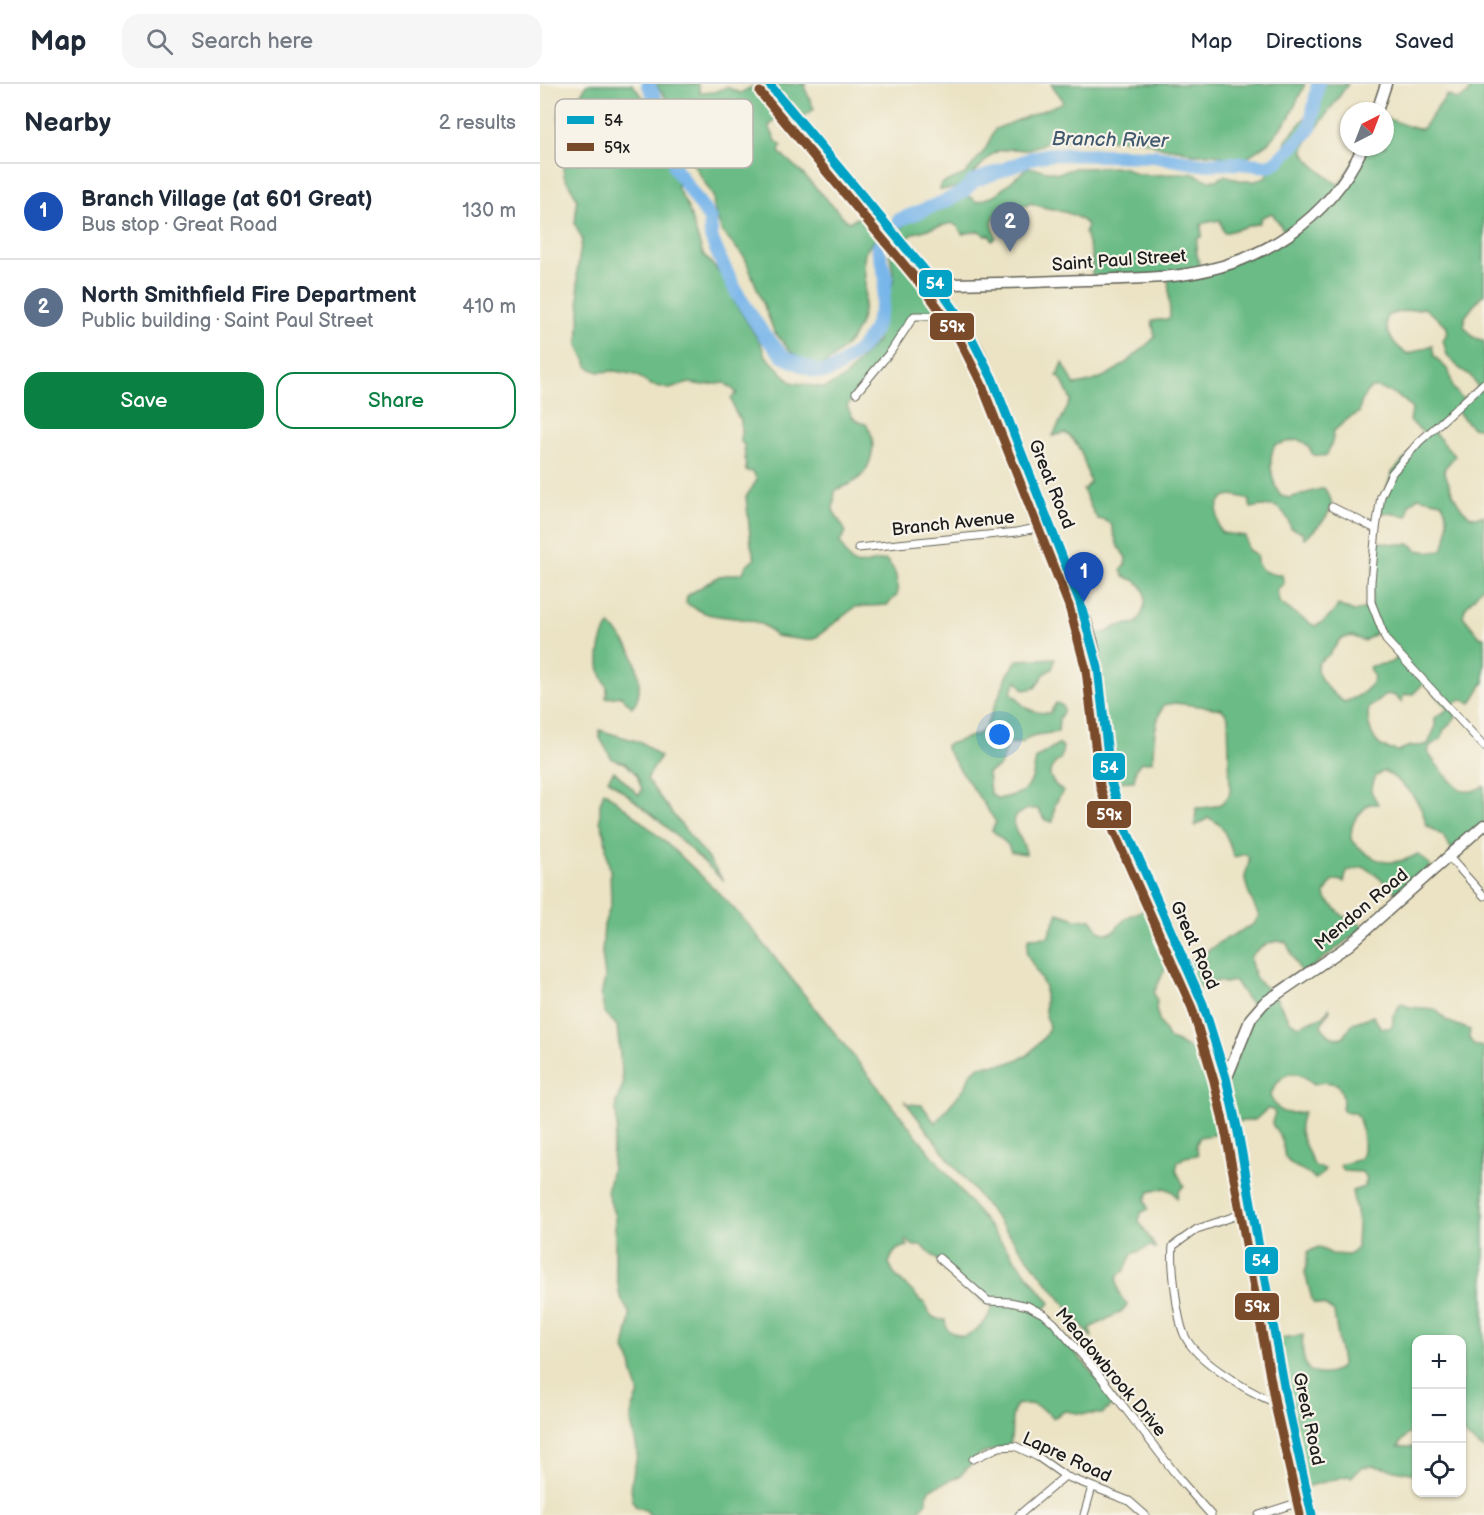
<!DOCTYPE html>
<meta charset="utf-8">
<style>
:root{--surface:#fff;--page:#f6f6f7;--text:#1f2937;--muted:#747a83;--line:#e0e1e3;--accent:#0b8043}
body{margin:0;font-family:"Balsamiq Sans",sans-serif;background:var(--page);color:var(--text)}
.controls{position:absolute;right:18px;bottom:18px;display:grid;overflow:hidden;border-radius:12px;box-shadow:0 2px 4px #0004}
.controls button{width:54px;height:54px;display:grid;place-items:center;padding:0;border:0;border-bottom:2px solid var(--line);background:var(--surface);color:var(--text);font:30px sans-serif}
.compass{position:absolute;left:800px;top:18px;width:54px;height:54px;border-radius:50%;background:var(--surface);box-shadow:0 2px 4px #0004;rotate:42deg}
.you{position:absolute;left:460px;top:651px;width:21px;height:21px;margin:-15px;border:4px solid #fff;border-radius:50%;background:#1a73e8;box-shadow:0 0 0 9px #1a73e833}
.badge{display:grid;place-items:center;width:39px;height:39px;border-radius:50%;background:var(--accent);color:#fff;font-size:20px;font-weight:700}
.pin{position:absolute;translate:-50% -50px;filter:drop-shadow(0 2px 3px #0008)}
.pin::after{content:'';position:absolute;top:32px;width:21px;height:18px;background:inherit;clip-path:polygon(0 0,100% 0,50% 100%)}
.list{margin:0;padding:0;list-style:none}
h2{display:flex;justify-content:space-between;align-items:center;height:78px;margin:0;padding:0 24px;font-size:26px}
h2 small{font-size:20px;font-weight:400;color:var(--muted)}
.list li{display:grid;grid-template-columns:39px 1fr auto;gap:18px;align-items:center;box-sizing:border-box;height:96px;padding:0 24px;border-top:2px solid var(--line)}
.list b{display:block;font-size:22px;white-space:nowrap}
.list p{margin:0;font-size:20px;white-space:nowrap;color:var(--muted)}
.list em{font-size:20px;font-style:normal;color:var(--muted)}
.actions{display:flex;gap:12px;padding:18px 24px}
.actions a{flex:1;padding:14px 0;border:2px solid var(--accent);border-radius:18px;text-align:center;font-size:21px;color:var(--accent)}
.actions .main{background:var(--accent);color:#fff}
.icon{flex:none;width:33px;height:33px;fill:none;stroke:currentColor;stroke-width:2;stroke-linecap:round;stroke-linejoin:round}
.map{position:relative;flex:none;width:944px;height:1431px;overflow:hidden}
header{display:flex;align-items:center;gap:36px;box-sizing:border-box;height:84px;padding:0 30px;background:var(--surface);border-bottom:2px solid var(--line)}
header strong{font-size:28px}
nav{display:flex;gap:33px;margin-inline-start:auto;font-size:21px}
.search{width:420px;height:54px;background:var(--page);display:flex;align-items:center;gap:15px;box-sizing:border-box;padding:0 21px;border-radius:18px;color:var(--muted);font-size:22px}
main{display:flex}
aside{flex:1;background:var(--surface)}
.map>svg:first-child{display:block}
</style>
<header>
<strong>Map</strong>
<div class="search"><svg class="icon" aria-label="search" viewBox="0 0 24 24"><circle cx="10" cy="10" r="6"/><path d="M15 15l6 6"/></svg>Search here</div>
<nav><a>Map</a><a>Directions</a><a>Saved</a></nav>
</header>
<main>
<aside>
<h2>Nearby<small>2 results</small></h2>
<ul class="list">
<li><span class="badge" style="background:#1a4fb4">1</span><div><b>Branch Village (at 601 Great)</b><p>Bus stop · Great Road</p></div><em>130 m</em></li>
<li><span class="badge" style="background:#5c6f8a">2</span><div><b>North Smithfield Fire Department</b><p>Public building · Saint Paul Street</p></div><em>410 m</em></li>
</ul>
<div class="actions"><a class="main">Save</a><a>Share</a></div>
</aside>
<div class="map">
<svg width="944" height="1431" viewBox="0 0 944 1431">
<rect width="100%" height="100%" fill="#f7f3e8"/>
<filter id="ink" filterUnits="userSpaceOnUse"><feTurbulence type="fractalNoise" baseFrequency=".0167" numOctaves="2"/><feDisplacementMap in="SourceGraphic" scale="12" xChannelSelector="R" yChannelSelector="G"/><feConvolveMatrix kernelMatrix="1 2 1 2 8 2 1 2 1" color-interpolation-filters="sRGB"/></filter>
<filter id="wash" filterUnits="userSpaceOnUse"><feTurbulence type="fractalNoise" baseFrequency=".008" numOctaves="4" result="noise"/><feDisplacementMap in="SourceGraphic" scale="24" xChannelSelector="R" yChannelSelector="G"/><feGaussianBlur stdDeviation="1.35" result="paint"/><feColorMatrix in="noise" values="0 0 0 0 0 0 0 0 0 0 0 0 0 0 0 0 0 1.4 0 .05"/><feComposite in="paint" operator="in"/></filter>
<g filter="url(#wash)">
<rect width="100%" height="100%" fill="#ebe3c4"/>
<!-- forest -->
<path fill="#6bbb85" stroke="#446c50" stroke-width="1.5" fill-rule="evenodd" d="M46 0H92L112 24 121 47V63L135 86 138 105 148 124 163 170 185 195 195 219 221 260 225 271 251 298 285 304 304 294 337 257 339 238 354 195 349 165 355 152 370 134 377 129 400 121 411 114 431 113 436 118 454 112 488 83 518 89 535 84 583 83 597 90 613 91 651 89 668 96H677L685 91 702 97H716L725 93 741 73 746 57 752 49 779 17 785 0H808L767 58C766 59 764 65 764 67 764 76 791 96 799 101L823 63H845V34C858 37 869 45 882 45L907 11 917 16 927 11 932 0H944V211L941 212 925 233 924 242 933 253 944 257V345L931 343 916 326 892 346 915 372 904 385C908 399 923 444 944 431V501L925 524 923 532 939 552 944 553V598L931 619 921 615 910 623 917 632 903 647 902 654 890 662 888 668C893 677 915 705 925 707 933 708 938 705 944 702V741L912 766 903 752 886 741C883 718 863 698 844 687L835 693 831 707 838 720H829C816 733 811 736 811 755 832 779 850 785 878 770L891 782 859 812C849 802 836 789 823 783L807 787 804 798 799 796 792 798 785 809 786 815 804 833H812L824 843 762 891 746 858C733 855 717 863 710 874L714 891 719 898 733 909 750 937 759 942 784 932 789 924 790 926 783 936 781 942C788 951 792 956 803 953L813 939 833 932 841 944H849L853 941V932L861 919 869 923 895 925 907 937 930 946 929 954 934 961 944 963V1366L922 1349V1256H876V1345L865 1353 858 1363H876V1390L834 1382 823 1383 811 1393 807 1392 765 1403 734 1255 763 1251C762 1260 762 1272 766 1281 771 1295 797 1292 802 1280L794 1228 784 1221 773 1219 765 1189 768 1168 778 1163 792 1170 809 1171 817 1164 818 1138 812 1107 824 1103 827 1095 822 1088 803 1087 800 1081C806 1079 814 1078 819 1075 827 1069 822 1034 815 1029 811 1027 808 1028 805 1028L802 1025C804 1015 803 1009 797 1000L784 998 774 1000C753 981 740 989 730 1012 740 1031 743 1030 764 1028 755 1047 762 1053 769 1070 773 1079 773 1084 785 1085L782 1090 775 1095C767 1085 752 1085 745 1073 743 1067 744 1060 741 1054 736 1043 728 1043 735 1030L733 1026 727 1025 715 1036 696 1038 695 1044 678 1050 660 1053 656 1061 658 1071 645 1073 638 1078 636 1086 644 1102 639 1107 637 1114 633 1108 625 1104 609 1108 605 1116 608 1125 601 1129 599 1137 617 1166 611 1162 592 1170 584 1187 578 1191C576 1201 578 1214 588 1220L581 1228 550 1244 552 1254 411 1078 364 1016 368 1020 382 1021 395 1039 426 1002 430 990 439 982 469 979 488 971 505 952 509 943 505 928V903L487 870 488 854 508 853 518 829 536 835 552 836 560 848C576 852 575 844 584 836 591 829 606 826 615 821L642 879 661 872 680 858 714 840 719 832C715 823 704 802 705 793 706 785 709 784 709 774L705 770 694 773C688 759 685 738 668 734L655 742 656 724C670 723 683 724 690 709L688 633 682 625 635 619 624 621C614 637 613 659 613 677L600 679 596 685 594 697 572 698 549 552 567 548 578 542 597 539C609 519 611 499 584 493L581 486 585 481 586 474 577 460 571 440 564 436 558 435C551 427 548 415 543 406L550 399C545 381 542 359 525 349L513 352 531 316 521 295 517 292 523 279 535 301C567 298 592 275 615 253L612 237 627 235 630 233 628 191 552 194V172L545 149 547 141C533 125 509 127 491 119 479 126 468 126 455 131L452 139 456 154 452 156 450 151H444L439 147 422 150 418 143 412 139 374 149 361 160 411 223 403 230 375 232 307 322C312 333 314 338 326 340 339 358 332 388 312 399 306 402 301 403 295 407L293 426 306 448 300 458C315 492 318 478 346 476 357 486 358 497 357 511L347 521 315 523 274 555 265 556 235 552C222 531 190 536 168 530 161 528 153 523 146 519L147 512 179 492 203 489 206 481 215 475 211 461 206 413 217 396 213 388 206 387 204 361 201 358V336L195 328 191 314 197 309 185 299 163 301 149 299 130 305 111 301 96 291 75 287 59 288 49 284 38 261 40 228 37 188 42 155 35 140 37 114 24 92 23 84 31 67V54C16 38 15 32 27 14 38 12 43 11 46 0ZM732 129 747 151 684 180 660 183 656 166 657 155 662 152 661 141 664 139 680 136 684 149 719 139 722 133ZM884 224 906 241 908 248 903 256 907 271 920 285 930 291 938 303 923 316 913 304 909 287 894 272 892 261 869 270C856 265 841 244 848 231L864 227ZM831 304C845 303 865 314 872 325L870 337 886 351 852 389 839 426 840 428 868 432 869 421 878 413 901 418C910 430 909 453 902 466L892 468 876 466 871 460H853L836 457 831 522 814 528 798 521C794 530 785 537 776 542 771 541 744 522 739 518L737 505 744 500 742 491C729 491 714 486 717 471L708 466 705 452 682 449C677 443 678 438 677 430 677 409 692 408 709 416L711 424C733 419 744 420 751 444L763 449 764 455C773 448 788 434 791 423 793 416 788 410 784 404L749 414 741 412C732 400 727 375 735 361 754 357 763 349 773 371L786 372 792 359 794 347 809 334 819 329C820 320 824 309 831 304ZM841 546 861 571 850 579 831 582 829 584 834 593C831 606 816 614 804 618 796 613 772 591 778 580 780 576 785 574 789 571 793 566 797 560 800 555L812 552 824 557ZM885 598 908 625 895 634V644L888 660C875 665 873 658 859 667 855 666 849 666 845 664 831 658 826 636 829 624L847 610 855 612 862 619 863 611 873 610ZM642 879 655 906 678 897 685 899 695 897 706 914 717 925 685 987 673 958C666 961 656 967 648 964 641 962 638 956 629 955L620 939 616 925 617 917 614 909 625 885Z
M115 0H158L160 9 174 8 187 3 200 9 218 0H266L264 2 274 25 257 37 245 27 229 42 236 57 242 62 239 66 240 69 261 88 308 138 320 133 330 125 344 145C339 152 331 159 326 167 322 174 325 187 325 195 327 242 315 258 278 286L250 267 234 247 205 174 182 148 174 125 173 112 154 81 144 69 135 50 126 14Z
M511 0H765L749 34 729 58 706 74 692 75 674 70H653L639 65 624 64 599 55 515 56 485 66 472 65 458 67 451 71 421 103 400 106 401 100 425 90 445 66 455 45 522 19 523 16Z
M70 541C77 548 84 556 89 564 98 579 105 610 92 623L81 612 66 614C69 597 63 600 60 587 57 574 61 550 70 541Z
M515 574 512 585 505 589 495 604 484 606 477 596 471 607 473 611C480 614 478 618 484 622 491 628 501 629 510 629L516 619 522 621 524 626 519 635 518 648 496 651 489 653 482 659 468 660 460 682 448 689 450 709 458 715C490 708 491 705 496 674L518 660 523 663 521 674C505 686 507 696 523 707L515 720 513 738 505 736 498 725C490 724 487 725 480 729 462 738 486 755 486 770L471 768 468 761 452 746 456 738 406 665V661L438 650 445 645 467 592 477 576Z
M59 646 103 659 120 673 107 695C130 730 160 761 184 797L121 738 68 695 74 687 99 711 102 706 97 691 85 679 72 675 60 654Z
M64 707C116 748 164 791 208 840L506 1214 510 1219 500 1231 520 1250 576 1318 562 1330H543L525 1327 513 1334C508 1328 497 1321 488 1320 484 1320 481 1321 477 1320 468 1334 474 1345 470 1361L439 1371 420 1392 391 1405 387 1411V1418L375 1431H109L107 1427 95 1422C87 1404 94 1390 97 1371 98 1360 91 1347 91 1334 91 1325 95 1320 98 1312 100 1305 95 1301 94 1294 90 1279 93 1279 84 1264L89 1241 90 1230 80 1213 75 1182V1133L67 1108 72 1083 73 1061 77 1046 76 1019 83 1001 77 942 65 929 61 913 65 893 62 869 64 841 71 820 70 785 67 773 65 752 60 737V720ZM366 1156 374 1162H382L445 1219 453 1220C447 1240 442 1243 424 1253 413 1250 406 1248 405 1236 392 1236 389 1230 384 1218L380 1217C374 1207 364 1201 356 1192 353 1189 351 1183 349 1179 353 1168 356 1164 368 1162L365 1158Z"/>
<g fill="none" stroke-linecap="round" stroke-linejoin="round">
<!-- river -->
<path stroke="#77b5ea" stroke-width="14" d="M108 0 128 41 135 84 170 135 171 153 181 177 198 211 224 251 244 273 275 287 286 288 296 284 320 266 334 246 342 222 346 195 338 164 359 136 406 117 421 109 434 97 495 73 512 70 614 72 661 80 698 79 729 82 739 76 765 50 771 41 778 0"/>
</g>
</g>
<g filter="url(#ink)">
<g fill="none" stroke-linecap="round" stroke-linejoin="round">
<!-- street casing -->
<g stroke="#646257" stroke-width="9">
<path id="street" d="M944 299 879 358 852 389 841 412 836 445 831 498V518L846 556 944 662
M316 309 351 267 374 232H400L415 225
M792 423 836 445
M318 464 477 448 511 441
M908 772 944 812
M713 1126 657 1145 633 1162C631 1179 637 1234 644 1250 654 1277 720 1316 748 1323
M399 1174 448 1217 470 1218 488 1222 505 1231 514 1239 560 1292 641 1397 671 1431
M433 1375 459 1363 475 1362 498 1373 525 1392 589 1417 605 1431
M479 1431 525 1392
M544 1431 552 1403
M719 1431 769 1415"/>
</g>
<!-- secondary casing -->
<g stroke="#646257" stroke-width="13">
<path id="secondary" d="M229 0 396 200 425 241 439 267 452 294 540 518 552 557 558 584 571 698 585 743 663 920 686 994 698 1048 748 1323 772 1431
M837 27 846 0
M396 200C446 200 496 198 546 196 577 195 610 195 641 191 721 180 788 137 823 63
M687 993 711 934 724 919 809 861 944 741"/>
</g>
<!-- street -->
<use href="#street" stroke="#fff" stroke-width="7"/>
<!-- secondary -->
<use href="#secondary" stroke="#fff" stroke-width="10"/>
<!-- bus-1 casing -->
<g stroke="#f7f3e8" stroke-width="14">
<path id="bus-1" d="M229 0 396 200 425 241 452 294 540 518 558 584 571 698 585 743 663 920 686 994 698 1048 748 1323 772 1431"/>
</g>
<!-- bus-2 casing -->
<g stroke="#f7f3e8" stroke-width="14">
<path id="bus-2" d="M220 8 386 207 415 247 441 299 529 522 546 586 560 702 574 748 652 924 674 997 686 1050 736 1325 760 1431"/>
</g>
<!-- bus-1 -->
<use href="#bus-1" stroke="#01a2c5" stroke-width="9"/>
<!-- bus-2 -->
<use href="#bus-2" stroke="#7a4b2a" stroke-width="9"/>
</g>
</g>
<g text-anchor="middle" stroke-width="4.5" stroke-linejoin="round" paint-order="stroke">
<!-- street labels -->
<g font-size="18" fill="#1c1c1c" stroke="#f7f3e8">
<text transform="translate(579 176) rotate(-4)" y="6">Saint Paul Street</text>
<text transform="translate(512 400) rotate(68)" y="6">Great Road</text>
<text transform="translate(413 439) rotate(-6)" y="6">Branch Avenue</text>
<text transform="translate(821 825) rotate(-40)" y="6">Mendon Road</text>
<text transform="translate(655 861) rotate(66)" y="6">Great Road</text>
<text transform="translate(571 1288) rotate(50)" y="6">Meadowbrook Drive</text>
<text transform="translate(769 1335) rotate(78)" y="6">Great Road</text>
<text transform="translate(527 1373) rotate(25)" y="6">Lapre Road</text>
</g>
<!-- water labels -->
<g font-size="20" font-style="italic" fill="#40596e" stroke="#f7f3e8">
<text transform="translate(570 55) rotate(1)" y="7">Branch River</text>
</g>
</g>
<!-- legend -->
<rect x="15" y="15" width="198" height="69" rx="9" fill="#f7f3e8" stroke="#b5b2ab" stroke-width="1.5"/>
<rect x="27" y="32" width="27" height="8" fill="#01a2c5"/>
<rect x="27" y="59" width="27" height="8" fill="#7a4b2a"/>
<g font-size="16" fill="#1c1c1c">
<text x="64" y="42">54</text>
<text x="64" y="69">59x</text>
</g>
<g stroke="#f7f3e8" stroke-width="2">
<rect x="378" y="185" width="35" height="29" rx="6" fill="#01a2c5"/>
<rect x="389" y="228" width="46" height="29" rx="6" fill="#7a4b2a"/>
<rect x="552" y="668" width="34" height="29" rx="6" fill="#01a2c5"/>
<rect x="546" y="716" width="46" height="29" rx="6" fill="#7a4b2a"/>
<rect x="704" y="1162" width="35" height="29" rx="6" fill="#01a2c5"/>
<rect x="694" y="1208" width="46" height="29" rx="6" fill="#7a4b2a"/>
</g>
<g font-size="16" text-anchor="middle" font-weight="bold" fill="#fff">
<text x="395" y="205">54</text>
<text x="412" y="248">59x</text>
<text x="569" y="689">54</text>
<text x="569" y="736">59x</text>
<text x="721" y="1182">54</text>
<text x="717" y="1228">59x</text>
</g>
</svg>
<div class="controls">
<button>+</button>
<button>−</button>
<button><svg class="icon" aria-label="locate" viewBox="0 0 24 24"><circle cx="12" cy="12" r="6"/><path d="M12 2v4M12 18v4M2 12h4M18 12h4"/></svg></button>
</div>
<svg class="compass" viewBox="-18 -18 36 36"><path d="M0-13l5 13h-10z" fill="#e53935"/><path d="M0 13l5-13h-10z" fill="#747a83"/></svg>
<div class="you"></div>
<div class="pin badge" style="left:544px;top:518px;background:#1a4fb4">1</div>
<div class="pin badge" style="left:470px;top:168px;background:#5c6f8a">2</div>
</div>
</main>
